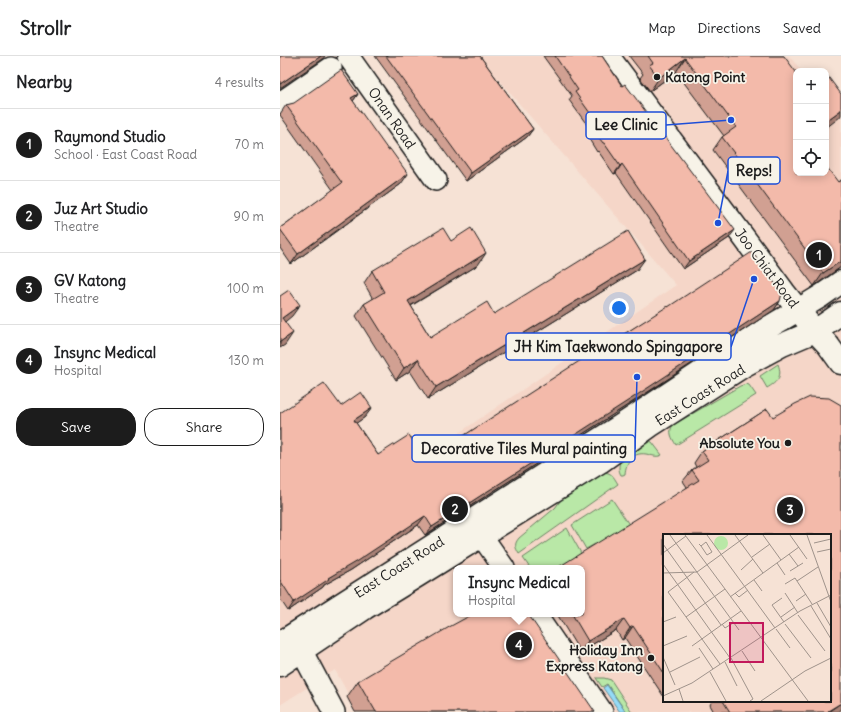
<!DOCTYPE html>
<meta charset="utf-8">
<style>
:root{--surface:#fff;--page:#f2f2f2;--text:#202124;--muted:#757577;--line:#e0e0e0;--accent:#1c1c1c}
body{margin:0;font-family:Delius,sans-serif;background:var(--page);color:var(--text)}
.controls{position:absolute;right:12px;top:12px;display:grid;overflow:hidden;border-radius:8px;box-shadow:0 2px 10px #0003}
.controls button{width:36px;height:36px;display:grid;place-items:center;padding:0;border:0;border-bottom:1px solid var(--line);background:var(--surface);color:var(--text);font:20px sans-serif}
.you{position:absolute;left:339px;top:252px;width:14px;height:14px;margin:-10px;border:3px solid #fff;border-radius:50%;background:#1a73e8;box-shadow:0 0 0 6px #1a73e833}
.badge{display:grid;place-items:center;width:26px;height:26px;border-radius:50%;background:var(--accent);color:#fff;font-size:13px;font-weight:700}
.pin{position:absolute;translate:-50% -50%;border:2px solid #fff;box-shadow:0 1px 4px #0006}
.popup{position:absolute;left:173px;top:509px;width:132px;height:52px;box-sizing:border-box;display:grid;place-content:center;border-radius:8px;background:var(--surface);filter:drop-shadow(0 1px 3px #0005);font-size:13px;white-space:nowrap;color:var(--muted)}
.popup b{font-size:15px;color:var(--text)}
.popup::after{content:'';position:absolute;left:50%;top:100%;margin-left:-8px;border:8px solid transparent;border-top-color:var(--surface)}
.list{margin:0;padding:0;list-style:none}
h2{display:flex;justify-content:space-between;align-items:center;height:52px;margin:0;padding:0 16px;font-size:17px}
h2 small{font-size:13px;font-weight:400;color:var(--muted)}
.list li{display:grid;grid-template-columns:26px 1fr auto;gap:12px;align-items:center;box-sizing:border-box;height:72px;padding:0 16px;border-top:1px solid var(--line)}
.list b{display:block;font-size:15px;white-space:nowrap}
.list p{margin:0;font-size:13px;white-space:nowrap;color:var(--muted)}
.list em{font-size:13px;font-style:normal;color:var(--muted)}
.actions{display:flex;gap:8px;padding:12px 16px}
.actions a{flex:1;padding:9px 0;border:1px solid var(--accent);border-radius:16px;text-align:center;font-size:14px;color:var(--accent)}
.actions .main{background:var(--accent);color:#fff}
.icon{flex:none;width:22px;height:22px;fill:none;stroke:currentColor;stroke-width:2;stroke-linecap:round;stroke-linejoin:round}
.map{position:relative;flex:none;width:561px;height:656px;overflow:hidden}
header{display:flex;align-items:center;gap:24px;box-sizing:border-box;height:56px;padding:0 20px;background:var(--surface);border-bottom:1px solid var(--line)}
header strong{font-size:19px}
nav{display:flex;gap:22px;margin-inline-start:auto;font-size:14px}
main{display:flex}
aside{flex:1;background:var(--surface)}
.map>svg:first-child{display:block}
</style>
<header>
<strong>Strollr</strong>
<nav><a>Map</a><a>Directions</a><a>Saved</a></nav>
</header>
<main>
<aside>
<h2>Nearby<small>4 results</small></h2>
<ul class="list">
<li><span class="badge">1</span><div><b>Raymond Studio</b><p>School · East Coast Road</p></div><em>70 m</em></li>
<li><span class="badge">2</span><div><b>Juz Art Studio</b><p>Theatre</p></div><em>90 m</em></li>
<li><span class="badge">3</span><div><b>GV Katong</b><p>Theatre</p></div><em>100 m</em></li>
<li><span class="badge">4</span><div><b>Insync Medical</b><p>Hospital</p></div><em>130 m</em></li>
</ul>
<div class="actions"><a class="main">Save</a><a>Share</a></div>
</aside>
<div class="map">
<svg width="561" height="656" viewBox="0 0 561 656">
<rect width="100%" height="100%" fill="#f6e2d5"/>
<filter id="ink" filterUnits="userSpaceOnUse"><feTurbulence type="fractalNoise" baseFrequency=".025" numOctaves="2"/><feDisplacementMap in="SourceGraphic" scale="8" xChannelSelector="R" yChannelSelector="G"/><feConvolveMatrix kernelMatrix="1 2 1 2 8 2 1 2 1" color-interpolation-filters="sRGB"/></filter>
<g filter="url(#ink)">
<!-- built -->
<path fill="#f5d6c8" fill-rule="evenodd" d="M198 0H509L522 15H516V117H546V44L561 63V656H78L55 614 0 649V499L396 229ZM384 479H550V645H384ZM176 512H302V558H176Z"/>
<!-- green -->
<path fill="#b9e8a7" stroke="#6a8262" d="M498 308C503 321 497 326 487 332L480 320Z
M466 328 469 329 476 339 396 389C392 382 388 376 393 369L460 330Z
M370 385 372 386 382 399C376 402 372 399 366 398 352 396 346 406 345 418L343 419H341C338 414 339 410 340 405L365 386Z
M321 416C332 416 333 420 338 428L239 498C235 491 234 488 239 482L275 452 286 437Z
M332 443 350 470 317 491 315 488 306 493 292 469Z
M287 472 301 497 283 512H250L243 502Z
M316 622H324L331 624 352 656H346L327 628 322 631Z"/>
<!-- water -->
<path fill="#94dbf6" stroke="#648f9f" d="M327 629 345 655 340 656 323 632Z"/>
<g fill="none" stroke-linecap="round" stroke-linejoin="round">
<!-- street casing -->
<g stroke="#1c1c1c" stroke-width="24">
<path id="street" d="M68 0 156 124
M0 47 51 12
M201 479 224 512
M255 558 322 656
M21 594 54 656"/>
</g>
<!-- secondary casing -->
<g stroke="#1c1c1c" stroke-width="25">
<path id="secondary" d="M328 0 465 183 504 236 535 275 548 289 561 307
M0 587 340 370 489 271 518 254 541 240 561 226
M0 609 85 552 137 520 320 406 370 370 465 309 502 289 535 275 561 257"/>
</g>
<!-- street -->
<use href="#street" stroke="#f7f3e8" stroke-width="21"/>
<!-- secondary -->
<use href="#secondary" stroke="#f7f3e8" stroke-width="22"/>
</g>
<!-- wall -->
<path fill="#d1a092" stroke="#1c1c1c" d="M95 0H200L253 73 247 81 186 125Z
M263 0H322L449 182 403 213 336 117 334 118 318 95 317 96 309 83 313 77 289 44 292 40Z
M349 0H504L516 117 558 126 561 124V211L534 230 433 94 442 81 444 80 396 16 370 35 360 22 363 18Z
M78 38 73 45 121 128 11 208 0 192V172L53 134 0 59V58L6 49Z
M171 185 198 209 131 250 150 281 214 258 357 214 148 343 130 315 116 324 76 260 84 248 93 243 84 227 92 215Z
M500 245 494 254 351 347 145 479 138 469 71 514 44 529 43 531 8 555 0 543V357L61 350 85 361 76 367 98 399 146 404 333 285 388 251Z
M487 353 557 656H434L430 649 432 645H550L384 479V641L345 582 342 584 336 574 300 596 277 558H302L407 431 403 425 412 414 416 411 414 407 422 395Z
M78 625 315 656H75L67 641Z"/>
<!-- shaded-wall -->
<path fill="#aa8277" stroke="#1c1c1c" d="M41 0H45L43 3 0 32V28Z
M405 2 396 16 370 35 379 22Z
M78 38 71 48V42Z
M561 54V59L560 61 546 72V65Z
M253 73 247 81 186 125 191 117Z
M342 108 336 117 334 118 340 110Z
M128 118 121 128 11 208 18 198Z
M455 174 449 182 403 213 409 205Z
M206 197 198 209 120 256 128 245Z
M365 203 357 214 148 343 156 331Z
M561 205V211L534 230 543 217Z
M500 245 494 254 351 347 145 479 152 471Z
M20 249 12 260 0 270 2 262Z
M13 277 5 289 0 292V286Z
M138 303 130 315 116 324 124 312Z
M92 352 85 361 68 373 74 364Z
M145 460 138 469 71 514 44 529 43 531 8 555 14 546 48 522Z
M344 563 336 574 300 596 308 585Z
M353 570 345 582 342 584 350 572Z
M561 647V653L557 656H548Z"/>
<!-- building -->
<path fill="#f3baaa" stroke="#1c1c1c" d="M0 0H41L0 28Z
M106 0H200L253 73 191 117Z
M275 0H322L342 30 345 28 455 174 409 205 342 108 340 110 324 87H323L314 75 320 71 295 36 298 34Z
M368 0H504L516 16V117H546V110L558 126 561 124V205L543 217 442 81 456 71 405 2 379 22 369 9 373 7Z
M61 14 78 38 71 42 108 94 110 93 128 118 18 198 0 173V172L62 127 6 49 14 47Z
M546 18 561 38V54L546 65Z
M163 172 171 185 191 172 206 197 128 245 150 281 207 246 214 258 348 175 365 203 156 331 138 303 124 312 84 248 104 236 92 215Z
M472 196 502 237 500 245 357 339 152 471 145 460 77 505 48 522 49 523 14 546 0 524V357L44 327 61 350 81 336 92 352 74 364 98 399 129 379 146 404 332 284 333 285 388 250V251Z
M9 234 20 249 2 262 13 277 0 286V240Z
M530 341 549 342 561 349V647L548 655 549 656H450L443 645H550V479H384V617L353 570 350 572 344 563 308 585 292 558H302V512H277L419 424 412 414 428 404 422 395 487 353 493 361 515 348Z
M193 558H248L315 656H96L78 625 171 570Z"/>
</g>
<!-- markers -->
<g fill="#1c1c1c" stroke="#f7f3e8" stroke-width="1.5">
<circle cx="377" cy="21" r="4"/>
<circle cx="508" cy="387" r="4"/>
<circle cx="371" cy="602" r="4"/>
</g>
<g text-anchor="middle" stroke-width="3.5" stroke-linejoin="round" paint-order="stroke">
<!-- poi labels -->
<g font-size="14" font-weight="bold" fill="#1c1c1c" stroke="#f7f3e8" text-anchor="end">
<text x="385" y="26" text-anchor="start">Katong Point</text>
<text x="500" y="392">Absolute You</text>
<text x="363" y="599">Holiday Inn<tspan x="363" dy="16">Express Katong</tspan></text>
</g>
<!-- street labels -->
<g font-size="14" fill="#1c1c1c" stroke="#f7f3e8">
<text transform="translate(112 62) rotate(55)" y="5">Onan Road</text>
<text transform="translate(487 212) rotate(53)" y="5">Joo Chiat Road</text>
<text transform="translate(420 339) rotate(-32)" y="5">East Coast Road</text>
<text transform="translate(119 511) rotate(-32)" y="5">East Coast Road</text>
</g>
</g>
<!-- overview -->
<g transform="translate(383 478)">
<rect width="168" height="168" fill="#f6e2d5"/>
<path d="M51 9a7 7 0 1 1 14 0a7 7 0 1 1-14 0Z" fill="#b9e8a7"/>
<path fill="none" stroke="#9f938b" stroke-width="1" d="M7 1 76 96M22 1 145 167M44 1 112 94M72 1 100 39M100 1 118 26M127 1 144 25M144 1 168 68M151 9 168 5M0 10 58 91M36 10 38 12 44 21 49 18 43 8 38 12M154 18 168 15M0 19 23 2M126 20 135 32M89 23 107 10M114 29 122 41M0 30 67 124M78 36 90 25M127 37 140 29M31 38 5 58 57 130M0 39 34 38 85 1M91 46 99 57M134 47 155 33M122 50 132 44 149 70M72 59 76 63 85 56M122 59 135 79M67 63 136 13M119 64 109 71 121 88M133 67 143 60M154 69 168 93M148 72 168 105M135 81 162 117M23 83 62 55M118 83 132 73M0 88 13 83M59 90 62 94 70 89M122 90 148 124M113 95 127 114M0 112 24 102M29 112 78 77M36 114 50 135M79 117 92 137M0 123 12 151M68 124 90 165 87 167M62 128 74 152M7 138 37 123M47 138 63 167M16 155 20 167M0 162 29 149 137 77 168 61M98 167 142 137 168 124"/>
<path fill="#c2185b" fill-opacity="0.15" stroke="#c2185b" stroke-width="2" d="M67 89H100V128H67Z"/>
<rect width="168" height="168" fill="none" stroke="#1c1c1c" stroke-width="2"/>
</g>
<!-- callouts -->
<path fill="none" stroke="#1d4ed8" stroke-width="1.5" d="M451 64L386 69M438 167L448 115M474 223L451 291M357 321L355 393"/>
<g fill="#1d4ed8" stroke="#f7f3e8" stroke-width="1.5">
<circle cx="451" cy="64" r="4"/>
<circle cx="438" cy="167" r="4"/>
<circle cx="474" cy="223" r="4"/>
<circle cx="357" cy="321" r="4"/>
</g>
<g fill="#f7f3e8" stroke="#1d4ed8" stroke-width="1.5">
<rect x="306" y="56" width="80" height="27" rx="4"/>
<rect x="448" y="101" width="52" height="27" rx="4"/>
<rect x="226" y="277" width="225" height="27" rx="4"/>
<rect x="132" y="379" width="223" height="27" rx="4"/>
</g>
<g font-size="15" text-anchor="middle" font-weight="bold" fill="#1c1c1c">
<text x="346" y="74">Lee Clinic</text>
<text x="474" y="120">Reps!</text>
<text x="338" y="296">JH Kim Taekwondo Spingapore</text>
<text x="244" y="398">Decorative Tiles Mural painting</text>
</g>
</svg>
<div class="controls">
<button>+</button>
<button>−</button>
<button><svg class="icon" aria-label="locate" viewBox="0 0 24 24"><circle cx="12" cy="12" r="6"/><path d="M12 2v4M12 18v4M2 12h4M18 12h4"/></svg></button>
</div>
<div class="you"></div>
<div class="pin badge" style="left:539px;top:199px">1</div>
<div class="pin badge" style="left:175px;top:453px">2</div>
<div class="pin badge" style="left:510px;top:454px">3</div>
<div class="pin badge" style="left:239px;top:589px">4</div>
<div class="popup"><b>Insync Medical</b>Hospital</div>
</div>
</main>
